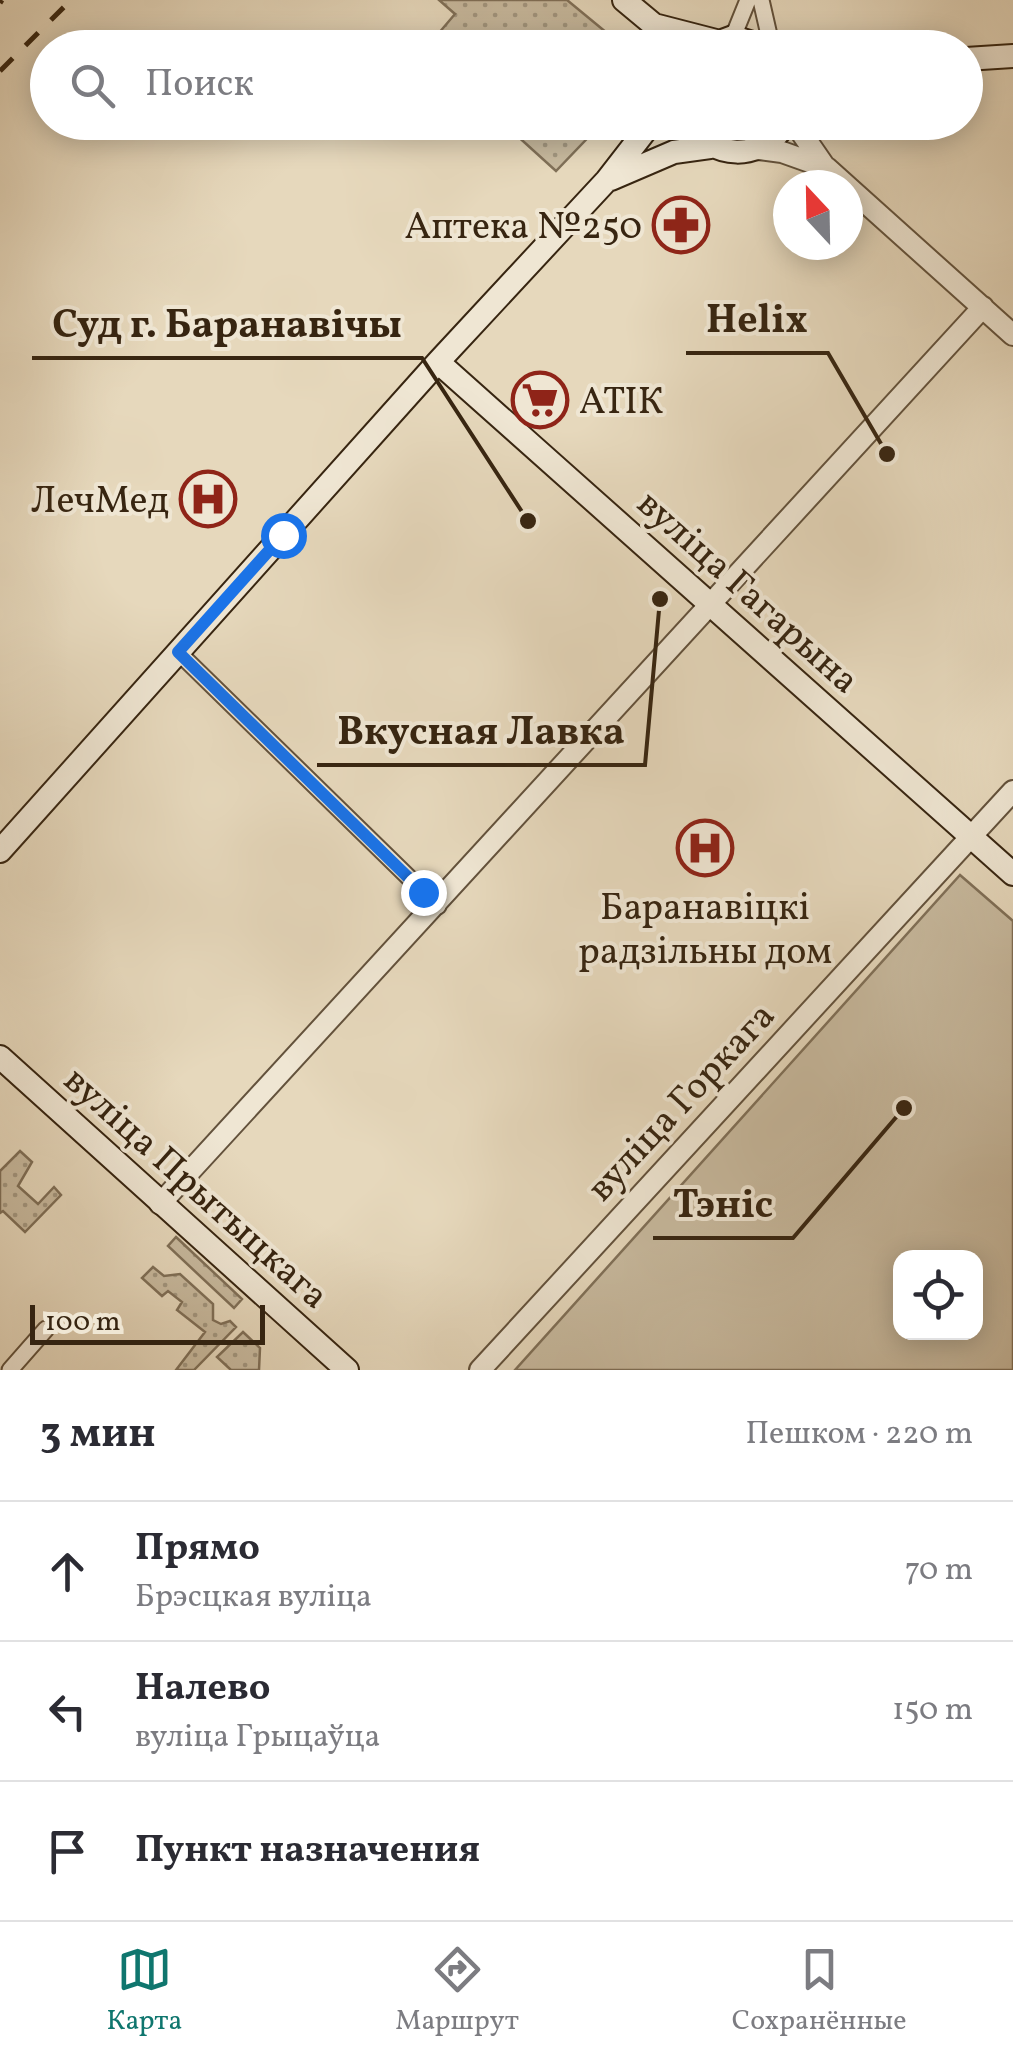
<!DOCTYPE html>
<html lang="ru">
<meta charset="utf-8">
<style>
:root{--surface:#fff;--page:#f2f2f3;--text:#2b2b33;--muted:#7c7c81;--line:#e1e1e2;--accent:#0f766e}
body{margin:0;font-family:Vollkorn,serif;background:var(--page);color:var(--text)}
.controls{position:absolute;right:30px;bottom:30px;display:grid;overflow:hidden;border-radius:20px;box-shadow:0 5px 25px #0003}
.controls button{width:90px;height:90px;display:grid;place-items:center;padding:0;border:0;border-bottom:2px solid var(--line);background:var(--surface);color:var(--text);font:50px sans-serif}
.compass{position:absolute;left:773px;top:170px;width:90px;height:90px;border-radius:50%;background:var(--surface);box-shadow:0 5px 25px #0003;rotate:338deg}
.scale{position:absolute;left:30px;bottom:25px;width:235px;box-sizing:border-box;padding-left:10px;border:5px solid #372511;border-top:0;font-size:28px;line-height:35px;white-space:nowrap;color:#372511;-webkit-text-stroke:8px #efe6d3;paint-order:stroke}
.stop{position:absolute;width:30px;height:30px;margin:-22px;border:8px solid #1a73e8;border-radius:50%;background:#fff}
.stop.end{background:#1a73e8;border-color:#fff;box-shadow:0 2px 10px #0008}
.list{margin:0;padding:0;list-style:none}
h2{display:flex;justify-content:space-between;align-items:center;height:130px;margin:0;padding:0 40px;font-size:42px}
h2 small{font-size:32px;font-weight:400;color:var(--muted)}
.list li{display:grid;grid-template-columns:65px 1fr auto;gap:30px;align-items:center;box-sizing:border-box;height:140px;padding:0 40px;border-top:2px solid var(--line)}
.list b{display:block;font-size:38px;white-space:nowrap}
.list p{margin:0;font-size:32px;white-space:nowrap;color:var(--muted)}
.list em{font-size:32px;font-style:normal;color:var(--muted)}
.icon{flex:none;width:55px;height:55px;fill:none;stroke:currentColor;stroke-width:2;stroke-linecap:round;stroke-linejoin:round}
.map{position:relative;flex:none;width:1013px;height:1370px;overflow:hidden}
.search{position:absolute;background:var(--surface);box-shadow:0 5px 25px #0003;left:30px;right:30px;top:30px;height:110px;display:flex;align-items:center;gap:25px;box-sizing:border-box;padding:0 35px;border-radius:55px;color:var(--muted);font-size:38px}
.sheet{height:550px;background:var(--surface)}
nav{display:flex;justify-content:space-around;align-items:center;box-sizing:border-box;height:140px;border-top:2px solid var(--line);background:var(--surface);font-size:28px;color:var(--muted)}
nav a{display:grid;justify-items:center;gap:5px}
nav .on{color:var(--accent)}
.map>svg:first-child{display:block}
</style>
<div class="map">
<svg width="1013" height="1370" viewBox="0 0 1013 1370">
<defs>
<pattern id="grass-dots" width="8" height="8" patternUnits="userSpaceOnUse" patternTransform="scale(2.5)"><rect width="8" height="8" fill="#c8ba9f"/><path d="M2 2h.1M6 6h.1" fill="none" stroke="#a39780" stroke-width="1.8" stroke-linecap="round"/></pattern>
</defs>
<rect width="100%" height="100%" fill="#e6d8bc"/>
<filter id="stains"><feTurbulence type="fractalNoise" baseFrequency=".002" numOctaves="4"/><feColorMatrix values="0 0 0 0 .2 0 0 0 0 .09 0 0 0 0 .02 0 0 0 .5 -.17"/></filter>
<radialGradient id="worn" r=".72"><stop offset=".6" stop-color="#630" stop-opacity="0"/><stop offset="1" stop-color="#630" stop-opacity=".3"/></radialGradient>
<!-- grass -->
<path fill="url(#grass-dots)" stroke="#807058" stroke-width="2.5" d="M439 0H567L624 47H427L455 14Z
M503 123H602L556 171Z
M701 123H773C751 143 722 148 701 123Z
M20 1151 32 1162 18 1186 38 1204 54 1187 61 1195 25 1232 3 1211 0 1213V1171Z
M176 1237 242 1299 234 1308 168 1246Z
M153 1267 164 1276 180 1274 213 1304V1320L221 1324 230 1321 236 1327 194 1370H176L205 1332 177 1310 182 1302 168 1291 162 1296 142 1278Z
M243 1332 260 1348 259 1370H231L217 1357Z"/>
<!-- park -->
<path fill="#c8ba9f" stroke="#807058" stroke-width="2.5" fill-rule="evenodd" d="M960 875 1013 921V1370H515ZM900 1258H976V1332H900Z"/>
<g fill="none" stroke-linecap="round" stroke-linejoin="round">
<!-- minor casing -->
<g stroke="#63523c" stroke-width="19">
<path id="minor" d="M761 0 772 48
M733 37 748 0
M178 652 438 906
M10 1370 46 1329"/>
</g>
<!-- tertiary casing -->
<g stroke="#63523c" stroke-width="24">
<path id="tertiary" d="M794 122 825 167
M758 149 782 152 827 168 1013 335
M160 1204 983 307
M480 1370 1013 791"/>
</g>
<!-- secondary casing -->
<g stroke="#372511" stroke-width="26">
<path id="secondary" d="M624 0 654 25 716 41
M706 47 733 37 769 48
M966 59 1013 56
M686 122C713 160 760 163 787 122
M611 179 674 152 710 147
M438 362 1013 874
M0 851 438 362 607 180 652 122
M0 1057 347 1370"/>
</g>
<!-- minor -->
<use href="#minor" stroke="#efe6d3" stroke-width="15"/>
<!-- tertiary -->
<use href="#tertiary" stroke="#efe6d3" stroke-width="20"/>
<!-- secondary -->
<use href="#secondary" stroke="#efe6d3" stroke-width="22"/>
<!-- rail -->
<path stroke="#372511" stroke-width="5" stroke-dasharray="18 18" stroke-linecap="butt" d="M0 3 2 0
M0 71 71 0"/>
</g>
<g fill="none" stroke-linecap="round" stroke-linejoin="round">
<!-- route -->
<path stroke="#1a73e8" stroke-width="12" d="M283 535 178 652 423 892"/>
</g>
<!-- icons -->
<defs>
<g id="pharmacy-ring" transform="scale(2.875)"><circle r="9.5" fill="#efe6d3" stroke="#8f2418" stroke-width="1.5"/><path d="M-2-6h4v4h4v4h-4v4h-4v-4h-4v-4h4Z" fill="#8f2418"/></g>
<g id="supermarket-ring" transform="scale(2.875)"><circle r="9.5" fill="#efe6d3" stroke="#8f2418" stroke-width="1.5"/><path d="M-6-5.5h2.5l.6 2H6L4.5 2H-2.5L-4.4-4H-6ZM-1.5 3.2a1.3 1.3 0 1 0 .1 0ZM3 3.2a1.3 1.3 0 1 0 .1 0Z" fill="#8f2418"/></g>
<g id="hospital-ring" transform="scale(2.875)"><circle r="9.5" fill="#efe6d3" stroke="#8f2418" stroke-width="1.5"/><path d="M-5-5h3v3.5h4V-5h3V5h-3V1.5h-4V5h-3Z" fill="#8f2418"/></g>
</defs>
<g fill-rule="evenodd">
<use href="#pharmacy-ring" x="681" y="225"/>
<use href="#supermarket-ring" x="540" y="400"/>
<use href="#hospital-ring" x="208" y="499"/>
<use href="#hospital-ring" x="705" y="848"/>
</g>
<g text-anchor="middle" stroke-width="8" stroke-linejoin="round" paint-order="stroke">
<!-- poi labels -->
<g font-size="38" fill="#372511" stroke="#efe6d3" text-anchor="end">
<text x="642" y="238">Аптека №250</text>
<text x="579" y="413" text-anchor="start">АТІК</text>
<text x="169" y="512">ЛечМед</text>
<text x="705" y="919" text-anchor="middle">Баранавіцкі<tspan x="705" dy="44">радзільны дом</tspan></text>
</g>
<!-- street labels -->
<g font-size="38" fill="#372511" stroke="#efe6d3">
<text transform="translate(749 591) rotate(42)" y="13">вуліца Гагарына</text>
<text transform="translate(680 1101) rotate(-47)" y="13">вуліца Горкага</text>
<text transform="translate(197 1187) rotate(42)" y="13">вуліца Прытыцкага</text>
</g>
</g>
<!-- callouts -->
<path fill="none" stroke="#372511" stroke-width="4" d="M887 454L828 353H686M528 521L422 358H32M660 599L645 765H317M904 1108L793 1238H653"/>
<g fill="#372511" stroke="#efe6d3" stroke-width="4">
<circle cx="887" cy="454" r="10"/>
<circle cx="528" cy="521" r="10"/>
<circle cx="660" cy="599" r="10"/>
<circle cx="904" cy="1108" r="10"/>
</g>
<g font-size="40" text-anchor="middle" font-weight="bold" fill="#372511" stroke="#efe6d3" stroke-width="8" stroke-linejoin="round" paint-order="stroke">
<text x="757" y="332">Helix</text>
<text x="227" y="337">Суд г. Баранавічы</text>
<text x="481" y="744">Вкусная Лавка</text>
<text x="723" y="1217">Тэніс</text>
</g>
<rect width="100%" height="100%" filter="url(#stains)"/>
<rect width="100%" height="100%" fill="url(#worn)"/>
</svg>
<div class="controls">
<button><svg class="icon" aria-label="locate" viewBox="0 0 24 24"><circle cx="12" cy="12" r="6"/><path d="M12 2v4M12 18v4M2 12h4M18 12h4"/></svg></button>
</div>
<svg class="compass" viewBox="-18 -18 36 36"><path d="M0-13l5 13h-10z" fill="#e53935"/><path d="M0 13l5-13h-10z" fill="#7c7c81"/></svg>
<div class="scale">100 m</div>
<div class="stop" style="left:283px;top:535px"></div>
<div class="stop end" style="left:423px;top:892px"></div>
<div class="search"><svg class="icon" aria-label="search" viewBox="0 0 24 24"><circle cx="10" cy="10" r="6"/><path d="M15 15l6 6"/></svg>Поиск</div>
</div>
<section class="sheet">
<h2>3 мин<small>Пешком · 220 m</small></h2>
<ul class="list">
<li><svg class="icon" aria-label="ahead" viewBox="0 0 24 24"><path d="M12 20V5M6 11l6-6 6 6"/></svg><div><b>Прямо</b><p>Брэсцкая вуліца</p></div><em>70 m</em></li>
<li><svg class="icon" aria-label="left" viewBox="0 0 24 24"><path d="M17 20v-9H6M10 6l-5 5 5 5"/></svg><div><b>Налево</b><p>вуліца Грыцаўца</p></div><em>150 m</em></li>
<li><svg class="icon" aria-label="arrive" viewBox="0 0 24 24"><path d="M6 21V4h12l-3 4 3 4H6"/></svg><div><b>Пункт назначения</b></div></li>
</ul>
</section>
<nav>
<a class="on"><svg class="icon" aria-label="map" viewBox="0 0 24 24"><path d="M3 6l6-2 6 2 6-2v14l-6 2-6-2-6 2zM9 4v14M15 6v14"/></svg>Карта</a>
<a><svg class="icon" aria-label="directions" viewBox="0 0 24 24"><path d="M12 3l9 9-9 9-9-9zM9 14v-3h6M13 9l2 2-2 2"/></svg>Маршрут</a>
<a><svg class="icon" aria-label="saved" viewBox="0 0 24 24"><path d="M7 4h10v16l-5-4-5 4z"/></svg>Сохранённые</a>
</nav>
